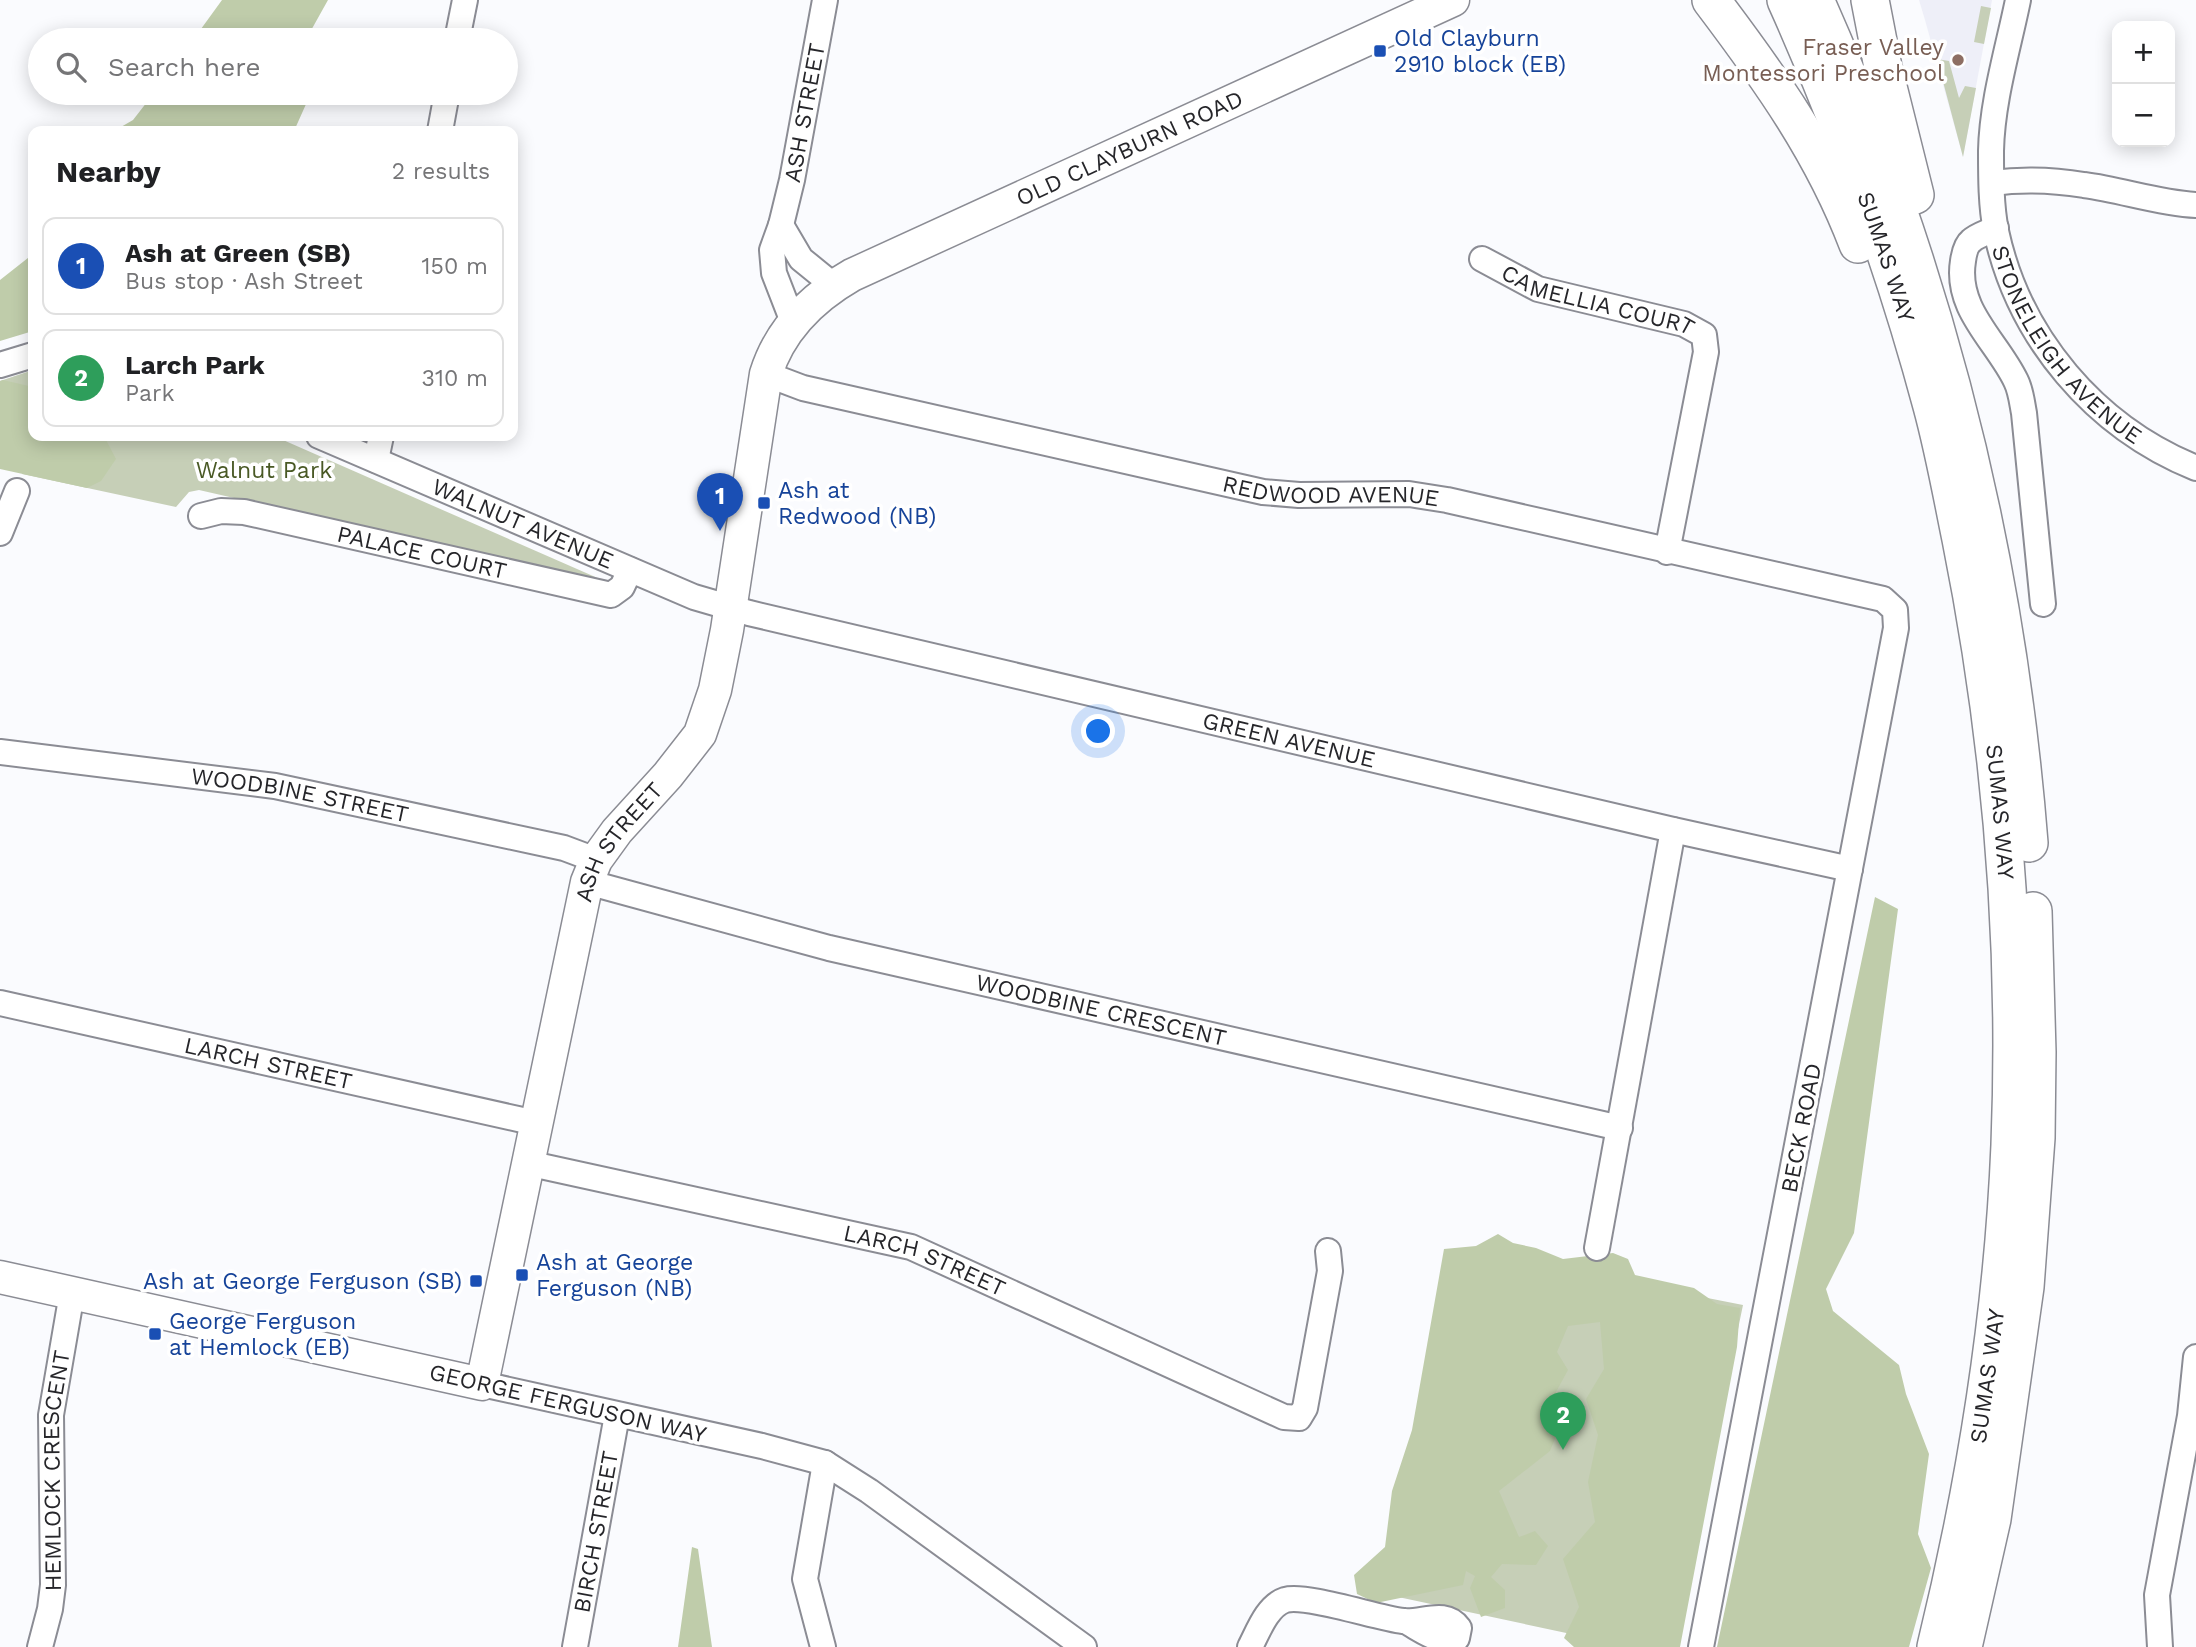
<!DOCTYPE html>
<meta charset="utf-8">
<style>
:root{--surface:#fff;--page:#f6f6f6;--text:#202124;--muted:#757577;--line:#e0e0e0;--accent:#2563eb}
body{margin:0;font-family:"Work Sans",sans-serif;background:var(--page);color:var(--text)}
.controls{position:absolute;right:21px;top:21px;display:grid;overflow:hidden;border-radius:14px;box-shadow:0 4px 18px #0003}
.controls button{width:63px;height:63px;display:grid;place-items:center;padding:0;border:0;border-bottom:2px solid var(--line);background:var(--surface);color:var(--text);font:35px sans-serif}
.you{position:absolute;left:1099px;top:732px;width:24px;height:24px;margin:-18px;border:5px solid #fff;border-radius:50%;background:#1a73e8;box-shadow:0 0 0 10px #1a73e833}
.badge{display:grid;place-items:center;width:46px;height:46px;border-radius:50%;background:var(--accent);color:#fff;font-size:23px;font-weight:700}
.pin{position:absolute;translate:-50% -58px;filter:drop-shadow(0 2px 4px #0008)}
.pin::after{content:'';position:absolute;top:37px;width:24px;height:21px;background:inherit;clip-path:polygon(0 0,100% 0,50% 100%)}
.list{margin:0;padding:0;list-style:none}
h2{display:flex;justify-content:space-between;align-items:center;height:91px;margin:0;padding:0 28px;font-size:30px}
h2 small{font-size:23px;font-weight:400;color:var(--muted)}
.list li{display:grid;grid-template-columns:46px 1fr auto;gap:21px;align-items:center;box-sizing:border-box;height:98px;margin:0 14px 14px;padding:0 14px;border:2px solid var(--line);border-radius:14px}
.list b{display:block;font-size:26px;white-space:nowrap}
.list p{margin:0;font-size:23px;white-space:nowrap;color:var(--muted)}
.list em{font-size:23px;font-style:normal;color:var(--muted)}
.icon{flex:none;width:38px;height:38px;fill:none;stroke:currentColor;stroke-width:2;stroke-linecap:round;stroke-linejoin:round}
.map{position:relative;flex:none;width:2196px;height:1647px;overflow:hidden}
.search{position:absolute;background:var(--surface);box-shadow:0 4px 18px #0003;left:28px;top:28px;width:490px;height:77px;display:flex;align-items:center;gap:18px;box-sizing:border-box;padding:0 24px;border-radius:38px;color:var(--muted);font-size:26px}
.panel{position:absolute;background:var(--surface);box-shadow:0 4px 18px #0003;left:28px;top:126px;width:490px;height:315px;border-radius:14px}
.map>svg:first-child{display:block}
</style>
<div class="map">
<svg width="2196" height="1647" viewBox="0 0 2196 1647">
<rect width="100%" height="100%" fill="#fafbfe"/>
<!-- built -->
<path fill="#eeeff8" d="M1919 0H1992L1963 157 1925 20Z"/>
<!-- green -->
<path fill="#c6cfb7" d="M1981 6 1991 8 1984 44 1974 42Z
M1937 59 1949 61 1959 98 1965 86 1976 88 1963 157Z
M33 370V436H274L609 583 199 490 189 492 176 507 22 474 26 451 0 381Z
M1454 1248 1743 1305 1672 1647H1632L1384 1594Z"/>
<!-- forest -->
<path fill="#bfccaa" d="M222 0H328L309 34 311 40H193Z
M154 93H311L294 131H114L133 120Z
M33 254V331L0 341V280Z
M3 380 33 387V436H104L116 459 101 481 87 488 0 469V381Z
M1875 897 1898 909 1854 1233 1826 1289 1833 1311 1899 1365 1906 1394 1929 1454 1918 1534 1931 1568 1909 1647H1717Z
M1498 1234 1513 1243 1536 1248 1563 1259 1613 1253 1628 1259 1635 1275 1694 1288 1717 1304 1740 1308 1737 1347 1680 1647H1574L1564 1638 1579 1607 1563 1559 1595 1522 1588 1482 1598 1435 1586 1399 1604 1369 1600 1322 1568 1326 1557 1352 1568 1370 1556 1392 1564 1417 1550 1451 1499 1491 1519 1537 1535 1531 1548 1546 1536 1565 1502 1564 1491 1577 1505 1590V1608L1481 1617 1470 1588 1475 1576 1466 1571 1463 1585 1376 1603 1357 1594 1354 1575 1385 1547 1392 1491 1412 1430 1444 1249 1476 1246Z
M692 1547 698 1549 712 1647H678Z"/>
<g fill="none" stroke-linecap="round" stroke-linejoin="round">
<!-- minor casing -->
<g stroke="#8b8c94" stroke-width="28">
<g id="minor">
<path id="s1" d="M2018 0C2008 49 1992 101 1991 151 1991 177 1991 206 1996 231 2019 338 2095 427 2196 468"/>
<path d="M457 40 465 0"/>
<path d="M440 131 447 93"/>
<path d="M1992 183C2023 179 2053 180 2084 185 2122 190 2158 203 2196 205"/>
<path d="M781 225 801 259 833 285"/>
<path d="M1996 228C1989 232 1977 235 1971 241 1966 245 1964 254 1963 261 1955 310 1997 341 2016 381 2021 391 2022 403 2024 413L2043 604"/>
<path id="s2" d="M1482 259 1538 289 1684 324 1704 335 1706 352 1667 552"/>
<path id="s3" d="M793 322 774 273 772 250 781 225 792 180 825 0"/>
<path d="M0 365 33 355"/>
<path id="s4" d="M766 374 803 388 1263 492 1299 495 1409 494 1447 500 1883 599 1895 610 1896 628 1701 1647"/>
<path id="s5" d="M319 436 694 597 749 613 1673 830 1850 869"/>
<path d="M376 460 381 436"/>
<path id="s6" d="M201 516 221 511 244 512 611 595 622 587 630 570"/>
<path d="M0 533 17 491"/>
<path id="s7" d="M0 752 275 786 564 848 596 860"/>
<path id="s8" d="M587 882 829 948 1620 1128"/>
<path id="s9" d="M0 1003 536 1123"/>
<path id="s10" d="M527 1163 911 1247 1284 1417 1299 1418 1305 1408 1330 1271 1328 1251"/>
<path d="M1597 1248 1673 830"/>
<path d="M482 1384 762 1446 825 1463 869 1491 1084 1647"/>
<path id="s11" d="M40 1647 50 1609 53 1585 51 1415 72 1293"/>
<path id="s12" d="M575 1647 617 1415"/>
<path d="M823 1647 805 1579 825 1463"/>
<path d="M1250 1647C1258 1632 1267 1606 1285 1600 1307 1594 1377 1618 1403 1621 1423 1623 1445 1609 1459 1628L1457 1638C1438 1644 1422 1630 1405 1621"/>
<path d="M2160 1647 2157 1595 2190 1416 2196 1357"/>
</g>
</g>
<!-- major casing -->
<g stroke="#8b8c94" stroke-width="35">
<g id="major">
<path id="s13" d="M0 1277 482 1384 587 882 596 860 617 831 668 775 700 734 715 690 727 630 766 374C780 329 812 298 852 275L1453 0"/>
</g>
</g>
<!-- highway casing -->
<g stroke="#8b8c94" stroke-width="40">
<g id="highway">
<path d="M1711 0C1770 78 1823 152 1858 244"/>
<path id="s14" d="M1786 0C1845 131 1895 268 1932 406 1944 450 1952 495 1961 539 2001 738 2018 942 2010 1145 2003 1314 1976 1483 1936 1647"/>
<path d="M1815 0C1935 269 2006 550 2029 843"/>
<path d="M1870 0 1883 67 1915 195"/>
<path d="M1963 1647 1992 1519 2025 1287 2036 1138 2037 1052 2033 911"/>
</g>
</g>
<!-- minor -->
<use href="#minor" stroke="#fff" stroke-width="24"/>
<!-- major -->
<use href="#major" stroke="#fff" stroke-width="32"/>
<!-- highway -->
<use href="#highway" stroke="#fff" stroke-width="37"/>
</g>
<!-- markers -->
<g fill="#1a4fb4" stroke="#fff" stroke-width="2.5">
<rect x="1373" y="44" width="14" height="14" rx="3.5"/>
<rect x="757" y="496" width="14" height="14" rx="3.5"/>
<rect x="515" y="1268" width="14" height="14" rx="3.5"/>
<rect x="469" y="1274" width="14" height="14" rx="3.5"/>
<rect x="148" y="1327" width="14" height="14" rx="3.5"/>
</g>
<circle fill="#8d6e63" stroke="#fff" stroke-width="2.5" cx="1958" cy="60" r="7"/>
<g text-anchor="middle" stroke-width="7" stroke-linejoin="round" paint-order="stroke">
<!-- transit labels -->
<g font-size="23" fill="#164399" stroke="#fff" text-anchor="start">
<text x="1394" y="46">Old Clayburn<tspan x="1394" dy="26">2910 block (EB)</tspan></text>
<text x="778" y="498">Ash at<tspan x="778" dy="26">Redwood (NB)</tspan></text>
<text x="536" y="1270">Ash at George<tspan x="536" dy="26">Ferguson (NB)</tspan></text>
<text x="462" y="1289" text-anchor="end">Ash at George Ferguson (SB)</text>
<text x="169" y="1329">George Ferguson<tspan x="169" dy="26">at Hemlock (EB)</tspan></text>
</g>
<!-- education labels -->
<g font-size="23" fill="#785e54" stroke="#fff" text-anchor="end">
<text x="1944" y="55">Fraser Valley<tspan x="1944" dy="26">Montessori Preschool</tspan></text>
</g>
<!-- street labels -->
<g font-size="23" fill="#26262a" stroke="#fff">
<text dy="8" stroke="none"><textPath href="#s3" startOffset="217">ASH STREET</textPath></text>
<text dy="8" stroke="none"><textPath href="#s13" startOffset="2000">OLD CLAYBURN ROAD</textPath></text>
<text dy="8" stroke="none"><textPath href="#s14" startOffset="276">SUMAS WAY</textPath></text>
<text dy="8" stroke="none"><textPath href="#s2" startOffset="124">CAMELLIA COURT</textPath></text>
<text dy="8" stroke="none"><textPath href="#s1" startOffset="371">STONELEIGH AVENUE</textPath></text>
<text dy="8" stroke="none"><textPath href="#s4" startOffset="579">REDWOOD AVENUE</textPath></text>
<text dy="8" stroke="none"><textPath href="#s5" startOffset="222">WALNUT AVENUE</textPath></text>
<text dy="8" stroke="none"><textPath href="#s6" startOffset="226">PALACE COURT</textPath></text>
<text dy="8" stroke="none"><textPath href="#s5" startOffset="1020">GREEN AVENUE</textPath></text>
<text dy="8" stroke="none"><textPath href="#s7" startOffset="303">WOODBINE STREET</textPath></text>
<text dy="8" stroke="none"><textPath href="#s14" startOffset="844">SUMAS WAY</textPath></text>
<text dy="8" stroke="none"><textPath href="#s13" startOffset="1057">ASH STREET</textPath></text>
<text dy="8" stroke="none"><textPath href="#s8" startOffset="530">WOODBINE CRESCENT</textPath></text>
<text dy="8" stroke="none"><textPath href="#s9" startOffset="275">LARCH STREET</textPath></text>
<text transform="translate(1801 1128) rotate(-79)" y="8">BECK ROAD</text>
<text dy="8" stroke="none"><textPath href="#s10" startOffset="410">LARCH STREET</textPath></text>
<text transform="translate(1987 1376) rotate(-82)" y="8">SUMAS WAY</text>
<text transform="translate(568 1403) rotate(13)" y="8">GEORGE FERGUSON WAY</text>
<text dy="8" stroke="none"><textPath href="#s11" startOffset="178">HEMLOCK CRESCENT</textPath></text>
<text dy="8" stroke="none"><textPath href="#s12" startOffset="117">BIRCH STREET</textPath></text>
</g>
<!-- park labels -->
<g font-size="23" fill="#495925" stroke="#fff">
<text x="264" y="478">Walnut Park</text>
</g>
</g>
</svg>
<div class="controls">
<button>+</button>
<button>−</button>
</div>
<div class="you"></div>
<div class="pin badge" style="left:720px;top:531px;background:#1a4fb4">1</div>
<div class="pin badge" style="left:1563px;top:1450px;background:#2e9e5b">2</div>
<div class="search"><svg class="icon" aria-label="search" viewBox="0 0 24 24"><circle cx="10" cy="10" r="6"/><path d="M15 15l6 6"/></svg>Search here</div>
<section class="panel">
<h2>Nearby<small>2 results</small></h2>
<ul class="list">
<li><span class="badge" style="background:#1a4fb4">1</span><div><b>Ash at Green (SB)</b><p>Bus stop · Ash Street</p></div><em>150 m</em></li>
<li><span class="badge" style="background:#2e9e5b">2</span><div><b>Larch Park</b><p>Park</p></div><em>310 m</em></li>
</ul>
</section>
</div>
